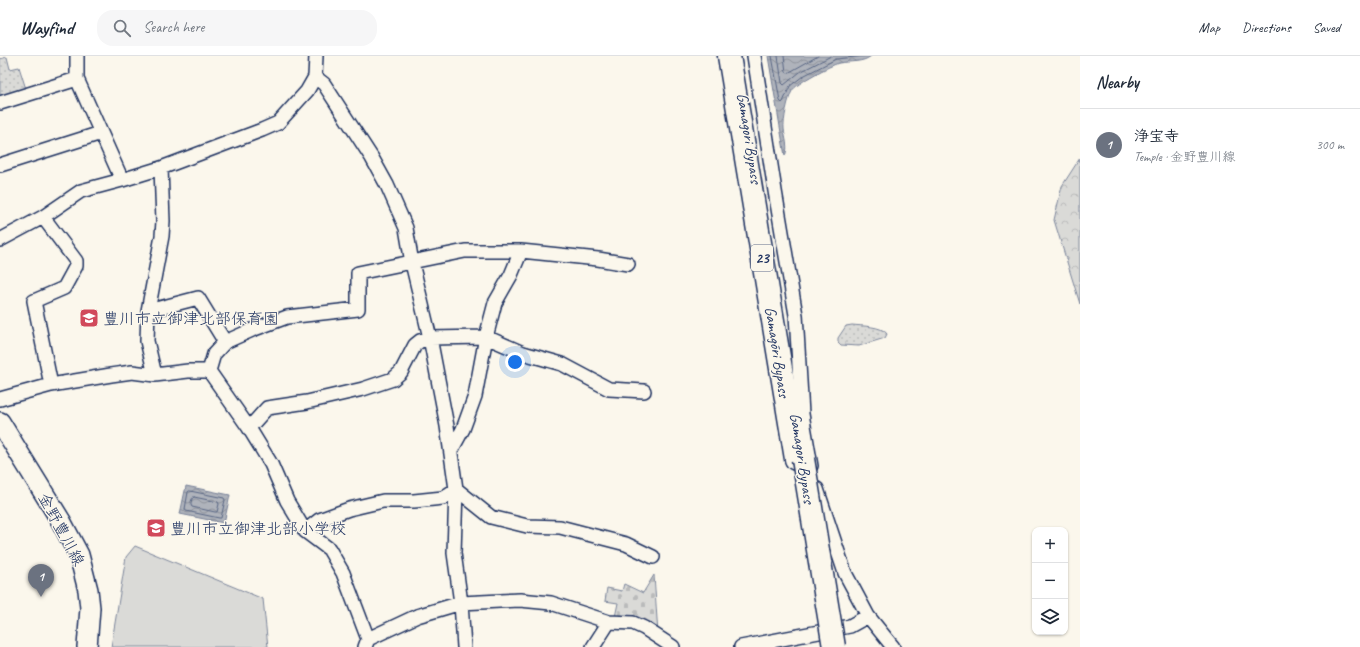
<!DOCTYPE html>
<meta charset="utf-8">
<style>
:root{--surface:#fff;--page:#f6f6f7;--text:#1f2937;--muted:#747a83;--line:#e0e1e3;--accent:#1a73e8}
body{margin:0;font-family:Caveat,"Klee One",sans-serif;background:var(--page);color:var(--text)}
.controls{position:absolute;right:12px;bottom:12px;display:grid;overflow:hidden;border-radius:8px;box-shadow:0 1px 3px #0004}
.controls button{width:36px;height:36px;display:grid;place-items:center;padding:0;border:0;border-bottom:1px solid var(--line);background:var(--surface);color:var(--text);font:20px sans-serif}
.you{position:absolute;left:515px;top:306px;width:14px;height:14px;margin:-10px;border:3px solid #fff;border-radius:50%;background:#1a73e8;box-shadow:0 0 0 6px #1a73e833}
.badge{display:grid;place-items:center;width:26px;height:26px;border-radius:50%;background:var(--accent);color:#fff;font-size:13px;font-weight:700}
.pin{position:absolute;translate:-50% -33px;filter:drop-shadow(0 1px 2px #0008)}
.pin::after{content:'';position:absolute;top:21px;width:14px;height:12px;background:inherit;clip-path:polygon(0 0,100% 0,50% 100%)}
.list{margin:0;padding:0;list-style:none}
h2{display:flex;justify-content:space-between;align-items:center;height:52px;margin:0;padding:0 16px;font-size:17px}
h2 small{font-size:13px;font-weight:400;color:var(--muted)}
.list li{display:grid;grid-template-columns:26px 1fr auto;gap:12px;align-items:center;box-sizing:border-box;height:72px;padding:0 16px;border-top:1px solid var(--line)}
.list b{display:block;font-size:15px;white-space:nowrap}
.list p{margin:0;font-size:13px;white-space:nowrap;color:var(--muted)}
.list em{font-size:13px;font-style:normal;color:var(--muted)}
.icon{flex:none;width:22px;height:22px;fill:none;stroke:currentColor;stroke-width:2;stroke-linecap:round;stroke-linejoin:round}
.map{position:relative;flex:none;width:1080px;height:591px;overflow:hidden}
header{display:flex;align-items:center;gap:24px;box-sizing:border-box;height:56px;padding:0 20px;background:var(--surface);border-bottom:1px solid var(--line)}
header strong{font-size:19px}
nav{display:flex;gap:22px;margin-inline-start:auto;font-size:14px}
.search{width:280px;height:36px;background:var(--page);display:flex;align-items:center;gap:10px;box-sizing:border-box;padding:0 14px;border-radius:16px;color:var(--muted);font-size:15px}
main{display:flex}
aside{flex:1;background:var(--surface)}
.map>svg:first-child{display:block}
</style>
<header>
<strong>Wayfind</strong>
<div class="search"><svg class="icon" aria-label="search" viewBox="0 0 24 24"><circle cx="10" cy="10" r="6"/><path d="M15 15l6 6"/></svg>Search here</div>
<nav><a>Map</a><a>Directions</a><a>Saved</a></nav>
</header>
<main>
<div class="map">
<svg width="1080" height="591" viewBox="0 0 1080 591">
<defs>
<pattern id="grass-dots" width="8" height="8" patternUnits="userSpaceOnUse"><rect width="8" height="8" fill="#dadad7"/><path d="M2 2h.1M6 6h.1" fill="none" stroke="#babbbb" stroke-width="1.8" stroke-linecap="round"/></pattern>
<pattern id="forest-crowns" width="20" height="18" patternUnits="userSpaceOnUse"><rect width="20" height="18" fill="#dadad7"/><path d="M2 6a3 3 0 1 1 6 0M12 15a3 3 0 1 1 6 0" fill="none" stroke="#babbbb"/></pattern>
<pattern id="cemetery-stones" width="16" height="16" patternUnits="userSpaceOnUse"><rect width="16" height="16" fill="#dadad7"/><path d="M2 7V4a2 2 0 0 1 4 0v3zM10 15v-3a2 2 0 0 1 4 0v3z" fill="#babbbb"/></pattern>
<pattern id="water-waves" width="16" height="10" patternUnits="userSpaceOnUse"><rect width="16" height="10" fill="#afb3bb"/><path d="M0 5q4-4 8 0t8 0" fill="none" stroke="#8e929b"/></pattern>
</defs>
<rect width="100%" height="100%" fill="#fbf7ec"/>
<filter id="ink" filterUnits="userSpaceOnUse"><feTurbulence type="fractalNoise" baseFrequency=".025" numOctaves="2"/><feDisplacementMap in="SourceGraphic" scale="8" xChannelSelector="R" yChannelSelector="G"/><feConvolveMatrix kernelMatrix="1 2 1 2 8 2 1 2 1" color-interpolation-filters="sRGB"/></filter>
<g filter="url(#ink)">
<!-- grass -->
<path fill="url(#grass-dots)" stroke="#7a849a" d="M7 1 10 13 19 11 26 33 0 40V3Z
M852 269C861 270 883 270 887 278L885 282 859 290 841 289 838 286V282L846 270Z"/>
<!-- forest -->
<path fill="url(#forest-crowns)" stroke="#7a849a" d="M1080 102V248L1054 164 1062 130Z"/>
<!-- cemetery -->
<path fill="url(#cemetery-stones)" stroke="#7a849a" d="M654 519 658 578 615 561 618 547 605 545 607 532 622 535 624 528 643 537Z"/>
<!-- pitch -->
<path fill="#dadad7" stroke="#7a849a" d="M135 490 263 543 268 591H111L126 501Z"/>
<!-- water -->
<path fill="url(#water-waves)" stroke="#747e96" d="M768 0H871C863 7 850 5 839 7 831 9 796 27 792 35 788 42 783 65 784 73 785 83 789 91 785 100Z
M186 430 230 439 224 467 180 458Z"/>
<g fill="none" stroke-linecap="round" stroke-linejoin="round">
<!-- shore -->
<path stroke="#566483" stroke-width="1" d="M772 0 780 45 782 47 783 46 790 30 803 20 836 3 865 0
M778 0 782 27 784 29 800 16 831 0
M784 0 786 16 788 17 818 0
M190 435 224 442 225 444 221 462H219L186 455 185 453 188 436Z
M194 441 218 446 219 448 217 456H215L192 451C190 449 191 442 194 441Z"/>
<!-- street casing -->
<g stroke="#1b2f5e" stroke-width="16">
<path id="street" d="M77 0V23L122 124
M316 0 315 21 324 28 372 102 387 129 406 172 412 207 430 282 447 370 456 433 454 497 461 547 464 591
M754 0 775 135 796 259 802 358 811 410
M0 47 77 23
M0 109 101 77
M43 161 76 205V210L64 232 34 245 51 329
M0 184 43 161 81 135 122 124 161 112 262 74 278 67 307 35 315 21
M148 255 198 242 225 286
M209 315 214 298 225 286 252 274 287 261 358 253V217L465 195H521L598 203 628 208
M155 319 147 285 148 255 162 180 163 165 161 112
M0 343 51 329 111 319 132 316 155 319 188 315H209L249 372 271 408 287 445 305 475 329 493 343 517 368 583
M249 372 267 352 307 346 363 333 393 323 401 316 415 289 420 285 430 282 486 281 523 297 562 308 609 333 644 335
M451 395 463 373 475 340 486 281 495 247 511 219 521 195
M817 433 845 517 868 560 893 591
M305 475 319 464 349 453 383 445H414L443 442 456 433 491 461 527 470 560 471 626 488 653 501
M365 591 368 583 417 560 461 547 520 544 551 547 609 566 633 567 644 572 673 591
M593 591 609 566
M741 591 850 570 868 560"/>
</g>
<!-- secondary casing -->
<g stroke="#1b2f5e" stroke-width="22">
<path id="secondary" d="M0 366 61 465 79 499 88 534 90 552 87 591"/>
</g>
<!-- highway casing -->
<g stroke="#1b2f5e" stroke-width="25">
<path id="highway" d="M729 0 796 403"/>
</g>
<!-- street -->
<use href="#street" stroke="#fbf7ec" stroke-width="13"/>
<!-- secondary -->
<use href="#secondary" stroke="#fbf7ec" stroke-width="19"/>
<!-- highway -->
<use href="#highway" stroke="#fbf7ec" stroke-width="22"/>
<!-- highway-bridge casing -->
<g stroke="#1b2f5e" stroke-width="25" stroke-linecap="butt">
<path id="highway-bridge" d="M803 403 834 591"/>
</g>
<!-- highway-bridge -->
<use href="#highway-bridge" stroke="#fbf7ec" stroke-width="22"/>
</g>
</g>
<!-- icons -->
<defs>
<g id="school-square" transform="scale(1)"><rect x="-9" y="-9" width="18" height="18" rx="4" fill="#d1495b" stroke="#fbf7ec"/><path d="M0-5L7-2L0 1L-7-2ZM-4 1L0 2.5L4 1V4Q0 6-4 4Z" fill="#fff"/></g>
</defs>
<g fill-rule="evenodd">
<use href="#school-square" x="89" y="262"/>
<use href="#school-square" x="156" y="472"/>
</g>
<g text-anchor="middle" stroke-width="3" stroke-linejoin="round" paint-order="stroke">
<!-- shield labels -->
<rect fill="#fbf7ec" stroke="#5e6b89" stroke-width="1" x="751" y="189" width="22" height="26" rx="3"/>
<g font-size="15" font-weight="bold" fill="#1b2f5e">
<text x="762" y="207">23</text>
</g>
<!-- street labels -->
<g font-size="16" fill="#1b2f5e" stroke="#fbf7ec">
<text transform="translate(750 82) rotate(81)" y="6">Gamagori Bypass</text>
<text transform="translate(778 296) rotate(81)" y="6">Gamagōri Bypass</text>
<text transform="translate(803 402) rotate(81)" y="6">Gamagori Bypass</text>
<text transform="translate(62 473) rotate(62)" y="6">金野豊川線</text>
</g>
<!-- poi labels -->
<g font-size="16" fill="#1b2f5e" stroke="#fbf7ec" text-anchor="start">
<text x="103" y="268">豊川市立御津北部保育園</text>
<text x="170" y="478">豊川市立御津北部小学校</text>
</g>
</g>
</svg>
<div class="controls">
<button>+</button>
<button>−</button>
<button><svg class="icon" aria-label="layers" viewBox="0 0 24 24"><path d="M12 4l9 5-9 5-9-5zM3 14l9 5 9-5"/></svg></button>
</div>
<div class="you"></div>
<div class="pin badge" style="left:41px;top:541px;background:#6b7280">1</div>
</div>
<aside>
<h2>Nearby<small></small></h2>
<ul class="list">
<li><span class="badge" style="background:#6b7280">1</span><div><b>浄宝寺</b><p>Temple · 金野豊川線</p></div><em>300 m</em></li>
</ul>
</aside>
</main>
